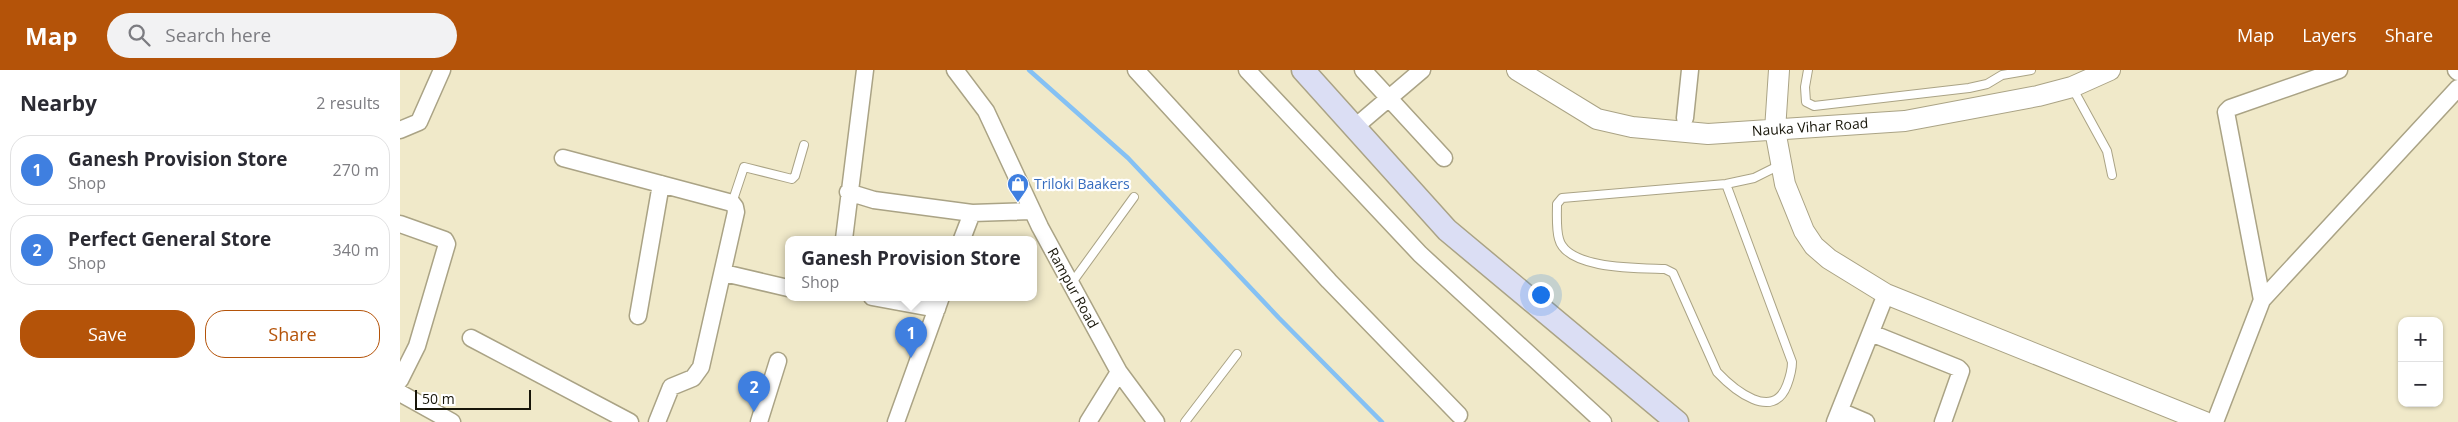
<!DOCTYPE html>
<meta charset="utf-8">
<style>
:root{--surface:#fff;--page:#f2f2f3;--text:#2b2b33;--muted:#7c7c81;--line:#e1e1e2;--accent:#b45309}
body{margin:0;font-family:"Open Sans",sans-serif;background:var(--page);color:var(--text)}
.controls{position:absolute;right:15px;bottom:15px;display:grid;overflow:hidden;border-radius:10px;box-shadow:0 1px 4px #0004}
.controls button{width:45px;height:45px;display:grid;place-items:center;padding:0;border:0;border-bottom:1px solid var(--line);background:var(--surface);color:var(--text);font:25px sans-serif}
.scale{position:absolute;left:15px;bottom:12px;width:116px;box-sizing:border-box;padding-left:5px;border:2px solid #171509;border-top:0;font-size:14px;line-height:18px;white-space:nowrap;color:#171509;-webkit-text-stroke:4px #fff;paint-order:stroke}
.you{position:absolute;left:1140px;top:224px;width:18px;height:18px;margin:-12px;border:4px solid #fff;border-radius:50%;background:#1a73e8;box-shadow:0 0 0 8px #1a73e833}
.badge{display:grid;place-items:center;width:32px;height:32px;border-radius:50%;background:var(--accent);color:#fff;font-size:16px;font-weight:700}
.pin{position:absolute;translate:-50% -41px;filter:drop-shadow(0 1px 2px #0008)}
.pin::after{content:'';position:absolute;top:26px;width:18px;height:15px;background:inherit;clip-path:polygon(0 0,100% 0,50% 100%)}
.popup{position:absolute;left:385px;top:166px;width:252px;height:65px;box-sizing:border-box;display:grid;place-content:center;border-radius:10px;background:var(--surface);filter:drop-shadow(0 1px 4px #0005);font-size:16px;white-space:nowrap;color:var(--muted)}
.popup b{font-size:19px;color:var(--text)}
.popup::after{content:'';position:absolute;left:50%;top:100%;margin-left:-10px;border:10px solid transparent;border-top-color:var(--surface)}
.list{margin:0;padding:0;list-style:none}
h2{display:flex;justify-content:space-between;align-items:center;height:65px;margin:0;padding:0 20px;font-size:21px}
h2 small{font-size:16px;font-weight:400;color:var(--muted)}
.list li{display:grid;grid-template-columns:32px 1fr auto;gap:15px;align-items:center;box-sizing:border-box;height:70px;margin:0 10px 10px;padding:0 10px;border:1px solid var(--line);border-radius:20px}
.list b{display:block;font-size:19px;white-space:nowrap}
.list p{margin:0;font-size:16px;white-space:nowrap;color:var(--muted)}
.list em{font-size:16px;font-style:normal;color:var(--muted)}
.actions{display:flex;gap:10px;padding:15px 20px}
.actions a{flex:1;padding:11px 0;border:1px solid var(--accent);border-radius:20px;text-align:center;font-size:18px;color:var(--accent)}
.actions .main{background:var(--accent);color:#fff}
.icon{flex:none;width:28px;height:28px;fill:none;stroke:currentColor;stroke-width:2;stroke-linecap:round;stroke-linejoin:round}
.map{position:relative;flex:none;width:2058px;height:352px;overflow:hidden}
header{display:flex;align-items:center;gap:30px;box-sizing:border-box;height:70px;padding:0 25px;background:var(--accent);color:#fff}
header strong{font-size:24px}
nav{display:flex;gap:28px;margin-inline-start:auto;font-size:18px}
.search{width:350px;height:45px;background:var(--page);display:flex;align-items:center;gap:12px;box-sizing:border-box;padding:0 18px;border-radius:28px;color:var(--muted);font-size:19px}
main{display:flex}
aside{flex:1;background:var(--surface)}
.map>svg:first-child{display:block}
</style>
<header>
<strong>Map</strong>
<div class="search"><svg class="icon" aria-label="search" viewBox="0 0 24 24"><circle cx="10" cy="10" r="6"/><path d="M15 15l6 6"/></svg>Search here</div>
<nav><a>Map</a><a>Layers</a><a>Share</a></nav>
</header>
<main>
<aside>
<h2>Nearby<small>2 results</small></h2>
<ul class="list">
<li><span class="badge" style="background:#3f7fe0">1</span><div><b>Ganesh Provision Store</b><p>Shop</p></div><em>270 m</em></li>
<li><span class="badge" style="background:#3f7fe0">2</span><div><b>Perfect General Store</b><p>Shop</p></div><em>340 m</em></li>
</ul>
<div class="actions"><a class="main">Save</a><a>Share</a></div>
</aside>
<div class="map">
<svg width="2058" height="352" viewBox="0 0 2058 352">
<rect width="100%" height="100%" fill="#f0e9c9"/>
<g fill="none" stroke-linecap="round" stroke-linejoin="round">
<!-- stream -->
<path stroke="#85c1f4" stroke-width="4.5" d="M629 0 728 88 879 248 982 352"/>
<!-- service casing -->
<g stroke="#aaa385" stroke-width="10">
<path id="service" d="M1408 0 1405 17 1406 32 1414 36 1569 18 1587 14 1602 5 1631 0
M1673 19 1707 81 1712 105
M1326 114 1392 292C1392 300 1390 307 1387 315 1373 352 1334 320 1317 302L1273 203 1265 199C1241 198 1167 200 1159 169 1156 159 1157 145 1157 134L1162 128 1326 114 1354 108 1380 95
M332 133 344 97 392 109 395 106 404 75
M671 214 734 127
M785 352 837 284"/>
</g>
<!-- minor casing -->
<g stroke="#aaa385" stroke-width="19">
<path id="minor" d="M555 0 586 41 640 157 719 302 756 352
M736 0 929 211 1059 345
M847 0 1020 184 1203 352
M963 0 1044 88
M2056 0 2058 2
M1285 48 1290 0
M955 57 1022 0
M0 60 19 52 42 0
M163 88 332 133 335 137 336 142 301 297 293 308 271 317 257 352
M448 122 474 130 572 143
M0 154 45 170 47 174 17 276 0 310
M444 169 465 0
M562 169 572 143 632 141
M324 203 388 218
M472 227 537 239
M1862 230 1826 42 1830 38 1939 0
M238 246 261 114
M1471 263 1558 298 1561 301 1543 352
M71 268 230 352
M0 323 52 352
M1440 341 1466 352
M359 352 378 291
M496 352 541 227
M688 352 719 302
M1435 352 1486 224
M1815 352 1862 230 2058 18"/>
</g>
<!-- tertiary casing -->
<g stroke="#aaa385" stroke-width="22">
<path id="tertiary" d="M1117 0 1197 49 1232 57 1308 64 1505 51 1638 26 1672 17 1710 0
M1379 0 1375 60 1385 114 1404 161 1414 176 1429 189 1486 224 1805 352"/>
</g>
<!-- secondary casing -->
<g stroke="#aaa385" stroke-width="25">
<path id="secondary" d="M903 0 1047 160 1277 352"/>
</g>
<!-- service -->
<use href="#service" stroke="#fff" stroke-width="8"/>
<!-- minor -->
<use href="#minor" stroke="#fff" stroke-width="16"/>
<!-- tertiary -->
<use href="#tertiary" stroke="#fff" stroke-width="20"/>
<!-- secondary -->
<use href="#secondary" stroke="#dbdef4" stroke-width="22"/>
</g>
<!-- icons -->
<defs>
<g id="shop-pin" transform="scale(1.125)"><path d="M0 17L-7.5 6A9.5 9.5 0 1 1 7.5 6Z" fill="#3f7fe0" stroke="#fff"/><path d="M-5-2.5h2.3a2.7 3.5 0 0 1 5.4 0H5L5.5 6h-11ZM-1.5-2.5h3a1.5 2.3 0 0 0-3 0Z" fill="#fff"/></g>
</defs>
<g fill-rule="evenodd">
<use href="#shop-pin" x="618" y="114"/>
</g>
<g text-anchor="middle" stroke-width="4.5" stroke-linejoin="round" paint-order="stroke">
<!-- street labels -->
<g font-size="14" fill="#171509" stroke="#fff">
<text transform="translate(1410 57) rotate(-4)" y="5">Nauka Vihar Road</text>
<text transform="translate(673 218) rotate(61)" y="5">Rampur Road</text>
</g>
<!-- shop labels -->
<g font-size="14" fill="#366cbe" stroke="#fff" text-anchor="start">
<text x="634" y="119">Triloki Baakers</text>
</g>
</g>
</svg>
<div class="controls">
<button>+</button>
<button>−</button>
</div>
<div class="scale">50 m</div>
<div class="you"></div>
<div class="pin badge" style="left:511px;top:288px;background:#3f7fe0">1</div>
<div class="popup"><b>Ganesh Provision Store</b>Shop</div>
<div class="pin badge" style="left:354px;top:342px;background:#3f7fe0">2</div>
</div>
</main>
